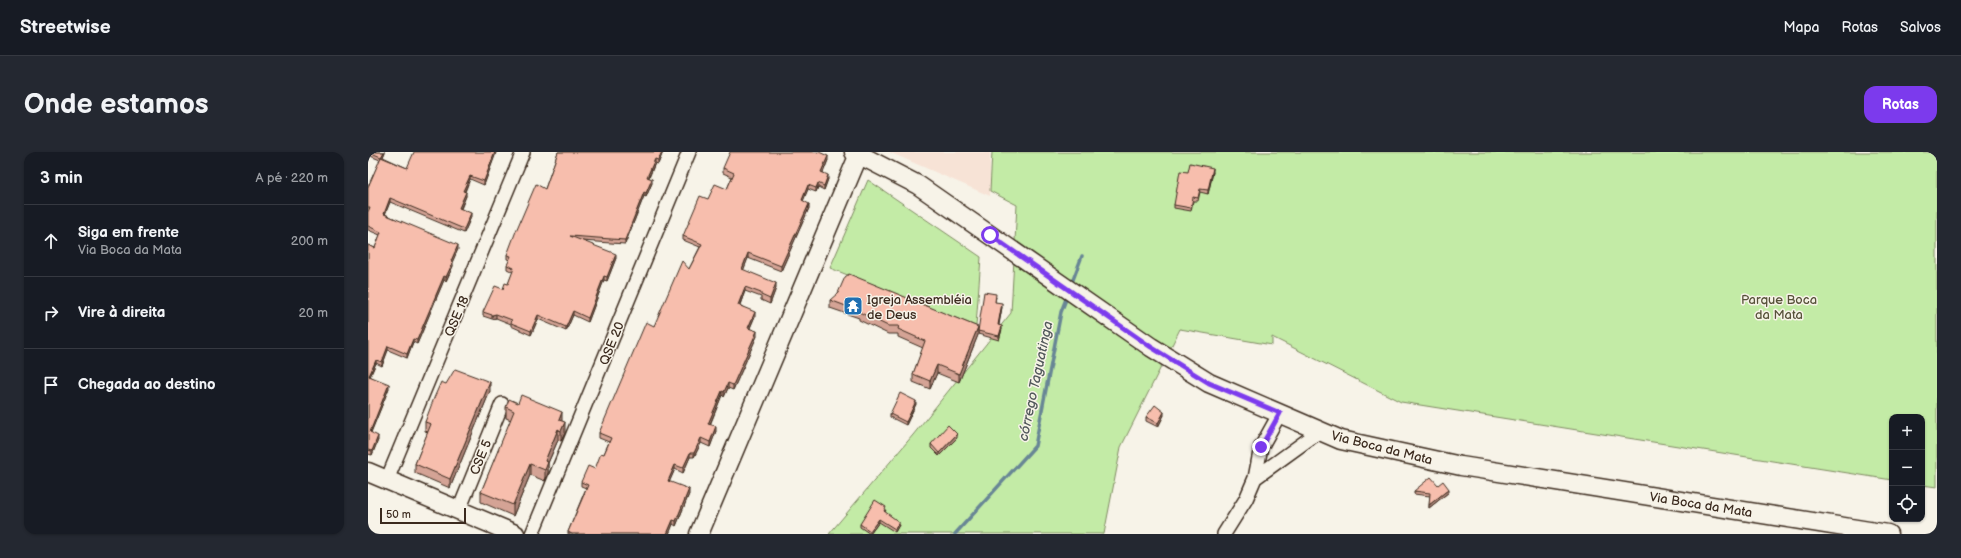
<!DOCTYPE html>
<html lang="pt">
<meta charset="utf-8">
<style>
:root{--surface:#171b24;--page:#242831;--text:#f1f3f6;--muted:#9ea1a6;--line:#363941;--accent:#7c3aed}
body{margin:0;font-family:"Balsamiq Sans",sans-serif;background:var(--page);color:var(--text)}
.controls{position:absolute;right:12px;bottom:12px;display:grid;overflow:hidden;border-radius:8px;box-shadow:0 1px 3px #0004}
.controls button{width:36px;height:36px;display:grid;place-items:center;padding:0;border:0;border-bottom:1px solid var(--line);background:var(--surface);color:var(--text);font:20px sans-serif}
.scale{position:absolute;left:12px;bottom:10px;width:86px;box-sizing:border-box;padding-left:4px;border:2px solid #3b2a1e;border-top:0;font-size:11px;line-height:14px;white-space:nowrap;color:#3b2a1e;-webkit-text-stroke:3px #f7f3e8;paint-order:stroke}
.stop{position:absolute;width:12px;height:12px;margin:-9px;border:3px solid #7c3aed;border-radius:50%;background:#fff}
.stop.end{background:#7c3aed;border-color:#fff;box-shadow:0 1px 4px #0008}
.list{margin:0;padding:0;list-style:none}
h2{display:flex;justify-content:space-between;align-items:center;height:52px;margin:0;padding:0 16px;font-size:17px}
h2 small{font-size:13px;font-weight:400;color:var(--muted)}
.list li{display:grid;grid-template-columns:26px 1fr auto;gap:12px;align-items:center;box-sizing:border-box;height:72px;padding:0 16px;border-top:1px solid var(--line)}
.list b{display:block;font-size:15px;white-space:nowrap}
.list p{margin:0;font-size:13px;white-space:nowrap;color:var(--muted)}
.list em{font-size:13px;font-style:normal;color:var(--muted)}
.icon{flex:none;width:22px;height:22px;fill:none;stroke:currentColor;stroke-width:2;stroke-linecap:round;stroke-linejoin:round}
.map{position:relative;flex:none;width:1569px;height:382px;overflow:hidden;border-radius:12px}
header{display:flex;align-items:center;gap:24px;box-sizing:border-box;height:56px;padding:0 20px;background:var(--surface);border-bottom:1px solid var(--line)}
header strong{font-size:19px}
nav{display:flex;gap:22px;margin-inline-start:auto;font-size:14px}
.intro{display:flex;align-items:center;justify-content:space-between;box-sizing:border-box;height:96px;padding:0 24px}
h1{margin:0;font-size:28px}
.button{padding:10px 18px;border-radius:12px;background:var(--accent);color:#fff;font-size:14px;font-weight:700}
main{display:flex;gap:24px;padding:0 24px}
aside{flex:1;background:var(--surface);border-radius:12px;box-shadow:0 1px 3px #0004}
.map>svg:first-child{display:block}
</style>
<header>
<strong>Streetwise</strong>
<nav><a>Mapa</a><a>Rotas</a><a>Salvos</a></nav>
</header>
<div class="intro"><h1>Onde estamos</h1><a class="button">Rotas</a></div>
<main>
<aside>
<h2>3 min<small>A pé · 220 m</small></h2>
<ul class="list">
<li><svg class="icon" aria-label="ahead" viewBox="0 0 24 24"><path d="M12 20V5M6 11l6-6 6 6"/></svg><div><b>Siga em frente</b><p>Via Boca da Mata</p></div><em>200 m</em></li>
<li><svg class="icon" aria-label="right" viewBox="0 0 24 24"><path d="M7 20v-9h11M14 6l5 5-5 5"/></svg><div><b>Vire à direita</b></div><em>20 m</em></li>
<li><svg class="icon" aria-label="arrive" viewBox="0 0 24 24"><path d="M6 21V4h12l-3 4 3 4H6"/></svg><div><b>Chegada ao destino</b></div></li>
</ul>
</aside>
<div class="map">
<svg width="1569" height="382" viewBox="0 0 1569 382">
<rect width="100%" height="100%" fill="#f7f3e8"/>
<filter id="ink" filterUnits="userSpaceOnUse"><feTurbulence type="fractalNoise" baseFrequency=".025" numOctaves="2"/><feDisplacementMap in="SourceGraphic" scale="8" xChannelSelector="R" yChannelSelector="G"/><feConvolveMatrix kernelMatrix="1 2 1 2 8 2 1 2 1" color-interpolation-filters="sRGB"/></filter>
<g filter="url(#ink)">
<!-- built -->
<path fill="#f7e3d6" d="M521 0H622V44Z"/>
<!-- green -->
<path fill="#c3eba6" stroke="#7f8a62" d="M624 0H1569V335L1554 333V265H1524V328L1033 250 904 185V193L812 177 753 295 736 382H461L545 283 643 161 649 53 622 39Z
M500 28 613 105 608 174 462 116Z"/>
<g fill="none" stroke-linecap="round" stroke-linejoin="round">
<!-- stream -->
<path stroke="#678695" stroke-width="3.5" d="M703 133 714 104
M587 382 667 294 693 160 700 142"/>
<!-- street casing -->
<g stroke="#3b2a1e" stroke-width="16">
<path id="street" d="M887 326 952 279
M19 328 155 0
M91 358 134 252
M164 382 321 0
M856 382 878 347 887 326 893 295 912 261"/>
</g>
<!-- secondary casing -->
<g stroke="#3b2a1e" stroke-width="21">
<path id="secondary" d="M486 0 550 33 783 195 841 231 973 288 1093 314 1520 382
M0 320 147 382
M331 382 491 2"/>
</g>
<!-- street -->
<use href="#street" stroke="#f7f3e8" stroke-width="13"/>
<!-- secondary -->
<use href="#secondary" stroke="#f7f3e8" stroke-width="18"/>
</g>
<!-- wall -->
<path fill="#d4a395" stroke="#3b2a1e" d="M0 0H17L15 5 39 16 128 0 116 33 102 27 97 40 98 44 93 57 103 65 96 81 22 50 17 62 90 97 84 110 85 114 78 129 76 128 49 192 45 190 39 206 20 198 14 214 8 211 2 224 21 236 3 280 10 288 4 303 0 302V93L7 96 12 83 0 78V35L12 8 0 3Z
M190 0H295L290 12 287 11 281 26 284 31 278 45 276 44 257 92 214 89 248 106 239 129 236 128 220 170 205 163 198 179 170 167 163 183 143 174V172L128 166 124 167 115 164V160L140 132 145 120 139 117V113L142 108 139 107V103L177 37Z
M460 8 455 21 460 27 456 38 450 35 448 40 440 37 435 48 441 56 413 119 380 106 375 118 408 136 402 152 393 148V145L377 139 372 153 387 164 382 176 389 184 365 238 360 236 356 245 354 243 342 273 348 279 342 295 333 291 326 305H322L315 321 307 317 301 330 321 342 308 374 305 372 301 382H200V380L218 336 213 334V330L227 317 236 302 241 290 231 286V281L286 174 321 117 332 95 315 88V84L340 47 359 37 364 25 355 21V16Z
M820 20H845L840 42 832 40 830 49H825L823 59 806 56V53Z
M628 145 627 150 634 155 631 173 634 177 631 188 610 182V179Z
M462 148 610 183 591 230 569 221 562 237 545 230V222L555 196 530 185V182H520L491 168V166L462 156Z
M78 232 122 239 82 336 47 321V312L60 280 57 279V270Z
M548 252 538 273 522 265V262Z
M138 255 194 269 197 281 193 289 190 288 180 311V321L177 329 162 323 145 364 113 350V340L143 268 138 266Z
M796 263 790 275 778 269V265Z
M589 286 571 304 563 296V292Z
M1046 339 1081 340 1061 356 1062 344 1046 342Z
M518 358 517 360 531 373 527 380 511 370 502 382 492 375V372Z"/>
<!-- shaded-wall -->
<path fill="#ad8579" stroke="#3b2a1e" d="M16 0H17L13 9V5Z
M127 0H128V1L116 33V29Z
M294 0H295L290 12V8Z
M460 4V8L453 25V20Z
M287 7V11L279 29V25Z
M845 16V20L840 42V38Z
M460 23V27L456 38V34Z
M102 24V27L95 43V39Z
M284 27V31L278 45V41Z
M450 31V35L448 40V36Z
M440 33V37L434 52V48Z
M98 40V44L91 60V56Z
M276 40V44L257 92V88Z
M22 46V50L16 65V62Z
M441 52V56L413 119V114Z
M103 61V65L96 81V77Z
M90 93V97L83 113V109Z
M380 101V106L374 122V117Z
M248 102V106L239 129V125Z
M85 110V114L78 129V125Z
M76 124V128L49 192V188Z
M236 124V128L220 170V166Z
M408 131V136L402 152V147Z
M377 135V139L370 157V153Z
M634 151V155L630 176V173Z
M205 159V163L198 179V175Z
M387 160V164L380 180V176Z
M128 162V166L124 167V163Z
M170 163V167L163 183V179Z
M634 174V177L631 188V184Z
M610 175V183L591 230V222Z
M389 179V184L365 238V233Z
M45 187V190L39 206V202Z
M20 194V198L14 214V210Z
M8 208V211L1 227V224Z
M569 213V221L562 237V229Z
M122 230V239L82 336V327Z
M360 231V236L356 245V240Z
M21 232V236L2 283V280Z
M354 239V243L340 277V272Z
M548 249V252L538 273V270Z
M194 260V271L191 279V268Z
M796 260V263L790 275V271Z
M197 270V281L193 289V279Z
M348 274V279L342 295V290Z
M190 277V288L180 311V321L177 329V309Z
M589 282V286L571 304V301Z
M10 284V288L4 303V299Z
M333 286V291L326 305V301Z
M322 301V305L315 321V316Z
M162 312V323L145 364V353Z
M307 313V317L300 333V329Z
M321 337V342L308 374V369Z
M1081 337V340L1061 356V353Z
M511 367V370L502 382V379Z
M305 368V372L301 382H299Z
M531 370V373L527 380V377Z"/>
<!-- building -->
<path fill="#f7bead" stroke="#3b2a1e" d="M1 0H16L13 5Z
M46 0H127L116 29 102 24 95 39 98 40 91 56 103 61 96 77 22 46 16 62 90 93 83 109 85 110 78 125 76 124 49 188 45 187 39 202 20 194 14 210 8 208 1 224 21 232 2 280 10 284 4 299 0 298V93L7 96 13 80 0 74V60L2 55H0V35L13 5 39 16Z
M190 0H294L290 8 287 7 279 25 284 27 278 41 276 40 257 88 202 84 248 102 239 125 236 124 220 166 205 159 198 175 170 163 163 179 143 171 144 168 128 162 124 163 115 160 127 134 135 137 137 131 140 132 146 116 139 113 143 104 139 103 148 79 168 32 177 37Z
M362 0H451L460 4 453 20 460 23 456 34 450 31 448 36 440 33 434 48 441 52 413 114 380 101 374 117 408 131 402 147 393 143V141L377 135 370 153 387 160 380 176 389 179 365 233 360 231 356 240 354 239 340 272 348 274 342 290 333 286 326 301H322L315 316 307 313 300 329 321 337 308 369 305 368 299 382H204L200 380 220 333 213 330 220 314 227 317 233 301 236 302 243 286 231 281 278 170 286 174 314 109 321 117 334 92 315 84 332 44 340 47 347 32 359 37 366 21 355 16Z
M822 11 845 16 840 38 832 37 830 46 825 45 823 56 806 53 812 19 820 20Z
M481 122 610 175 591 222 569 213 562 229 545 222 557 189 530 177 531 174H520L491 160V159L462 148 470 141 477 125Z
M616 140 628 142 627 150 634 151 630 173 634 174 631 184 610 179Z
M87 217 122 230 82 327 47 312 63 272 57 270 66 246 73 230 78 232Z
M532 241 548 249 538 270 522 262Z
M153 243 194 260 191 268 197 270 193 279 190 277 177 309 180 310 177 318 162 312 145 353 113 340 146 259 138 255 141 247 150 251Z
M787 253 796 260 790 271 778 265Z
M580 273 589 282 571 301 563 292Z
M1063 325 1070 333 1075 329 1081 337 1061 353 1062 341 1046 339Z
M507 348 518 355 516 359 531 370 527 377 511 367 502 379 492 372Z"/>
</g>
<g fill="none" stroke-linecap="round" stroke-linejoin="round" filter="url(#ink)">
<!-- route -->
<path stroke="#7c3aed" stroke-width="5" d="M622 83 783 195 841 231 912 261 893 295"/>
</g>
<!-- icons -->
<defs>
<g id="temple-square" transform="scale(1)"><rect x="-9" y="-9" width="18" height="18" rx="4" fill="#1f6fb2" stroke="#f7f3e8"/><path d="M0-6L5-2H3V0L6.5 2.5H4V6H1.5V3h-3V6H-4V2.5H-6.5L-3 0V-2H-5Z" fill="#fff"/></g>
</defs>
<g fill-rule="evenodd">
<use href="#temple-square" x="485" y="154"/>
</g>
<g text-anchor="middle" stroke-width="3" stroke-linejoin="round" paint-order="stroke">
<!-- poi labels -->
<g font-size="13" fill="#3b2a1e" stroke="#f7f3e8" text-anchor="start">
<text x="499" y="152">Igreja Assembléia<tspan x="499" dy="15">de Deus</tspan></text>
</g>
<!-- park labels -->
<g font-size="13" fill="#565139" stroke="#f7f3e8">
<text x="1411" y="152">Parque Boca<tspan x="1411" dy="15">da Mata</tspan></text>
</g>
<!-- street labels -->
<g font-size="13" fill="#3b2a1e" stroke="#f7f3e8">
<text transform="translate(88 164) rotate(-67)" y="5">QSE 18</text>
<text transform="translate(243 191) rotate(-68)" y="5">QSE 20</text>
<text transform="translate(1014 295) rotate(14)" y="5">Via Boca da Mata</text>
<text transform="translate(112 305) rotate(-68)" y="5">CSE 5</text>
<text transform="translate(1333 352) rotate(9)" y="5">Via Boca da Mata</text>
</g>
<!-- water labels -->
<g font-size="14" font-style="italic" fill="#51585a" stroke="#f7f3e8">
<text transform="translate(667 229) rotate(-78)" y="5">córrego Taguatinga</text>
</g>
</g>
</svg>
<div class="controls">
<button>+</button>
<button>−</button>
<button><svg class="icon" aria-label="locate" viewBox="0 0 24 24"><circle cx="12" cy="12" r="6"/><path d="M12 2v4M12 18v4M2 12h4M18 12h4"/></svg></button>
</div>
<div class="scale">50 m</div>
<div class="stop" style="left:622px;top:83px"></div>
<div class="stop end" style="left:893px;top:295px"></div>
</div>
</main>
